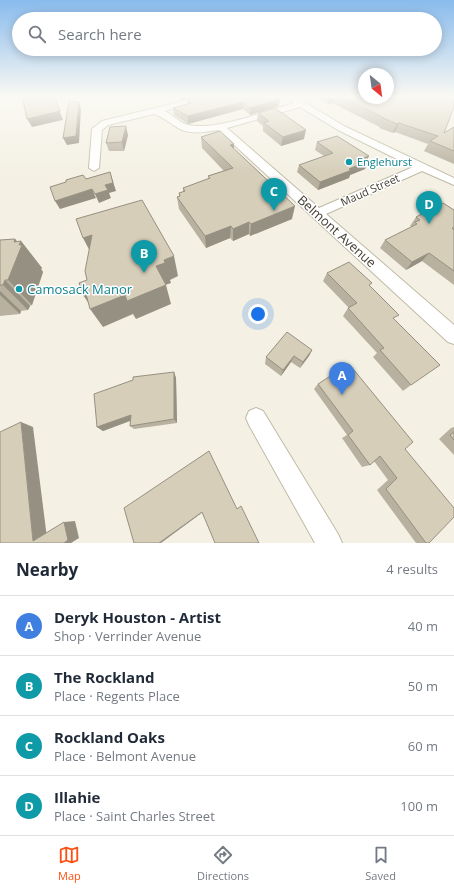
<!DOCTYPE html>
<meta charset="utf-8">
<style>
:root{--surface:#fff;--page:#f2f2f3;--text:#1f2937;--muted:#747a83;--line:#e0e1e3;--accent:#ff4f10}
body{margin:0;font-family:"Open Sans",sans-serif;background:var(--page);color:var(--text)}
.compass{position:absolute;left:358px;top:68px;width:36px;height:36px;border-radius:50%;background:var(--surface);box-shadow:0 2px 10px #0003;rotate:151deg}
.you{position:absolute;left:258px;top:314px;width:14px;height:14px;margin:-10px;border:3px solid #fff;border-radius:50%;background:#1a73e8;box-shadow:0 0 0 6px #1a73e833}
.badge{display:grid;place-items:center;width:26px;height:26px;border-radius:50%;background:var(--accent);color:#fff;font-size:13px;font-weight:700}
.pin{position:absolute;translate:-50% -33px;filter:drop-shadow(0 1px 2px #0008)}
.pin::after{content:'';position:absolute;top:21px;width:14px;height:12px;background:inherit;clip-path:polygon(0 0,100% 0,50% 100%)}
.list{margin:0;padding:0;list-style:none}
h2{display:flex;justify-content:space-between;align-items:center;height:52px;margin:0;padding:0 16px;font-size:17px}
h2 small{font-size:13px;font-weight:400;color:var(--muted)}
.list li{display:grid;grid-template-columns:26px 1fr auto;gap:12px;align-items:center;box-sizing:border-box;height:60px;padding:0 16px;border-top:1px solid var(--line)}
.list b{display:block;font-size:15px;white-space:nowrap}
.list p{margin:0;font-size:13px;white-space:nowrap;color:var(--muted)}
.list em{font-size:13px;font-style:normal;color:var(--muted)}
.icon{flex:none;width:22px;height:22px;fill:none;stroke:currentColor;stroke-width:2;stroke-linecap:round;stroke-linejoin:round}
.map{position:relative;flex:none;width:454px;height:543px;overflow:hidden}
.search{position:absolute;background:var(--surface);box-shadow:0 2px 10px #0003;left:12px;right:12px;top:12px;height:44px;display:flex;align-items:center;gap:10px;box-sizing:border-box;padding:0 14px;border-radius:22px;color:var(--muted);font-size:15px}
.sheet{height:292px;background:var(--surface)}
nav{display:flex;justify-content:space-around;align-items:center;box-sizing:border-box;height:56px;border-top:1px solid var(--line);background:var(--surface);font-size:11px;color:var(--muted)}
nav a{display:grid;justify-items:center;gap:2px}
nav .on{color:var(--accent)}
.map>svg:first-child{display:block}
</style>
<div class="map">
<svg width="454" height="543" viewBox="0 0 454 543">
<rect width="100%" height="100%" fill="#f4f1e4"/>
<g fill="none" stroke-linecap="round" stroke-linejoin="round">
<!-- minor casing -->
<g stroke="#c0baa6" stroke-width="2">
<path id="minor" d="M204 96H218L217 98 164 111C173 114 179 123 188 125 215 131 267 111 294 103L284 96H294L344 126 454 178V185L422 171 326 214 454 325V344L448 342 218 130C206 132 189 135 178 128 170 123 163 117 154 114L108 125 102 130 99 168 94 171 89 168 92 129 102 121ZM300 107 338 130 413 167 319 208 227 128Z
M256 408 263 411 338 534 342 543H315L249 425 246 418 249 411Z"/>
</g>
<!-- minor -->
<use href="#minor" fill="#fff" fill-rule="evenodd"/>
</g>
<!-- wall -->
<path fill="#b8b19f" d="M177 96H197L181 100Z
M201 96 279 106 250 115 243 109 188 124 174 115 173 108 188 104 187 99Z
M314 96H364L444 133 454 127V164L424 151 428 144 395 132 393 133 379 128 380 127 332 103 328 104Z
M258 113 304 139 281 146 263 131V126L257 121Z
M128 135 124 151H109L106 143Z
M201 137 234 149 292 219 250 236 249 234 233 241 230 238 206 248 179 209 177 197 179 196V193L183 192V188L209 179 208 176 224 171 202 148Z
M317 142 367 160 365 169 350 175 349 178 318 190 297 172 299 165 324 156 315 150Z
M454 210V285L422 261 406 270 380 248 385 240 412 227 410 226 416 217Z
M15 239 17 241H21L42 268 41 269 43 272 32 305 30 306 28 310 21 311 20 314 0 316V240Z
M327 273 370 286 394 319 411 385 403 391 373 357 377 353 343 316 348 308H349L323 281Z
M312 350 309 356 300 368 291 362 281 376 265 364 266 357Z
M174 372 176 378 177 423 134 429 130 426V421L103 431 97 427Z
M318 384 405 449 429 543H416L377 490 388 480 374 461 370 465 362 467 342 438 347 435 314 389Z
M454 427V455L439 439 451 428Z"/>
<!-- shaded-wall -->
<path fill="#969082" d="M54 96 63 120 32 127 27 119Z
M133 96H145L134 98Z
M181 96H197L181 100Z
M330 96H334L332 103 328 104Z
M280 99 279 106 250 115V108Z
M79 102 81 109 79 143 67 145 63 138Z
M243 102V109L188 124V116Z
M399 123 395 132 393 133 397 124Z
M126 126 128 135 124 151 122 142Z
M306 130 304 139 281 146 283 137Z
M234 144V156L230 145Z
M369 156 366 162 368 161 365 169 350 175 349 178 318 190 320 182 363 158Z
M110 172 116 191 109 193 111 198 99 203 95 194 105 185Z
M92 189 96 198 60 209 55 201Z
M295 206 292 219 250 236 251 224Z
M249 222V234L233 241V229Z
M231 226 230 238 206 248 205 236Z
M92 235 94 259 83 238Z
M15 239 19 244 21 241 42 268 41 269 43 272 32 305 8 280 14 242Z
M429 253 422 261 406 270 412 262Z
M174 256 178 276 170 280 171 283 162 286 156 266 164 260Z
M5 280 30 306 28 310 3 285Z
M166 285 171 304 136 319 133 314 103 327 90 309 92 308 83 295 86 294Z
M0 291 21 311 20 314 0 295Z
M312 350 309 356 300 368 303 362Z
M294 356 291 362 281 376 283 370Z
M174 372 176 378 177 423 174 419Z
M131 415 135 419 103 431 97 427Z
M21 422 33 427 47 538 33 541Z
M202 512H203L161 543H159Z
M75 521 79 538 71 543H64V522Z"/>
<!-- building -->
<path fill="#d6ceb9" stroke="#969082" d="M22 96H54L60 111 27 119Z
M201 96H276L280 99 250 108 243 102 188 116 173 108 191 103 187 99Z
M340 96H364V98H388V96H454V107L444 133 454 127V151L430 141 438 136 399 123 397 124 383 118H384Z
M69 101 79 102 76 136 63 138Z
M275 108 306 130 283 137 264 123 269 121 258 113Z
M126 126 122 142 106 143 110 127Z
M220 131 234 144 230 145 295 206 251 224 249 222 233 229 231 226 205 236 177 197 180 196 179 193 185 191 183 188 210 178 208 176 233 168 201 137Z
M337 136 369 156 363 158 368 161 349 169 352 170 320 182 299 165 333 153 317 142Z
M110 172 113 183 105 185 108 190 95 194 92 189 55 201 50 187 66 182V180L83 175 86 179Z
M142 200 174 256 164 260 165 263 156 266 166 285 127 301 125 295 90 309 86 294 83 295 79 283 87 280 85 271 92 235 83 238 76 219Z
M443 203 454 210V228H452L454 230V271L429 253 412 262 385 240 417 224 415 222 420 220 416 217Z
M15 239 14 242 21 241 19 245H22L8 280H5L3 285H0V240Z
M349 262 372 283 369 285 399 315 393 318 440 365 411 385 380 350 384 348 348 308 357 303 327 273Z
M287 332 312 350 303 362 294 356 283 370 266 357Z
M349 364 413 442 405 449 454 508V517L429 543H426L386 489 397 478 380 456 370 465 348 435 353 431 318 384Z
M174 372V419L130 426 131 415 97 427 94 394 133 380V377Z
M21 422 33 541 64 522 68 540 64 543H0V432Z
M454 432V440L450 435Z
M209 451 237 509 241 506 259 543H215L202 512 159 543H134L124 508Z"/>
<!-- sky -->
<linearGradient id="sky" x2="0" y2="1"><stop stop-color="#89bbed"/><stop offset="0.56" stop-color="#faf9f3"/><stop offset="1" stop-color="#faf9f3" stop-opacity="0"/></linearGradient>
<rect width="454" height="172" fill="url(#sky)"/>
<!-- markers -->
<g fill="#0f9aa8" stroke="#fff" stroke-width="1.5">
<circle cx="349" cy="162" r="4"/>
<circle cx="19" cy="289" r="4"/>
</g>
<g text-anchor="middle" stroke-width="3" stroke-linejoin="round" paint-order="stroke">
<!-- far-culture labels -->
<g font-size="11" fill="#0d838f" stroke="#fff" text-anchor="start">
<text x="357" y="166">Englehurst</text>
</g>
<!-- far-street labels -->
<g font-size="11" fill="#464134" stroke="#fff">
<text transform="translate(370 190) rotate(-24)" y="4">Maud Street</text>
</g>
<!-- street labels -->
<g font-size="13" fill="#464134" stroke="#fff">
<text transform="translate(337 231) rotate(42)" y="5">Belmont Avenue</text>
</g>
<!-- culture labels -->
<g font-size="13" fill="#0d838f" stroke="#fff" text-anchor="start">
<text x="27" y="294">Camosack Manor</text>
</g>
</g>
</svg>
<svg class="compass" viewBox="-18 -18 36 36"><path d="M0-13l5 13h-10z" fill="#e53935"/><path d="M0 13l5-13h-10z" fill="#747a83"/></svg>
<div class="you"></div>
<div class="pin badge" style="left:342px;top:395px;background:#3f7fe0">A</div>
<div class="pin badge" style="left:144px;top:273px;background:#0f9aa8">B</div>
<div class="pin badge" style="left:274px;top:211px;background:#0f9aa8">C</div>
<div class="pin badge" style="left:429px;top:224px;background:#0f9aa8">D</div>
<div class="search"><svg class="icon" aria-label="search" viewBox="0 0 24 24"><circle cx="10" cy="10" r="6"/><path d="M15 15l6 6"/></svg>Search here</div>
</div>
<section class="sheet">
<h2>Nearby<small>4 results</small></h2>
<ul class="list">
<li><span class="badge" style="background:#3f7fe0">A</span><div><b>Deryk Houston - Artist</b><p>Shop · Verrinder Avenue</p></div><em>40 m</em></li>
<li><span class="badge" style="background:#0f9aa8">B</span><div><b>The Rockland</b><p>Place · Regents Place</p></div><em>50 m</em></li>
<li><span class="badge" style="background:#0f9aa8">C</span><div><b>Rockland Oaks</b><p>Place · Belmont Avenue</p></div><em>60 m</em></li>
<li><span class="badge" style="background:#0f9aa8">D</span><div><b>Illahie</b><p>Place · Saint Charles Street</p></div><em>100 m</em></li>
</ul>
</section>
<nav>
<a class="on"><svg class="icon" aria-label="map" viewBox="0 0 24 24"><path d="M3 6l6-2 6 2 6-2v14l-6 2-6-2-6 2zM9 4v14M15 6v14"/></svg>Map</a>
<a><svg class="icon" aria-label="directions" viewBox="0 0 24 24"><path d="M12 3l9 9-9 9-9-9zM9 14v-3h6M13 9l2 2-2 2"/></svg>Directions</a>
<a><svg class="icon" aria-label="saved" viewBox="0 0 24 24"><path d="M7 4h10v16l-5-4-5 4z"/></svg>Saved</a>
</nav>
